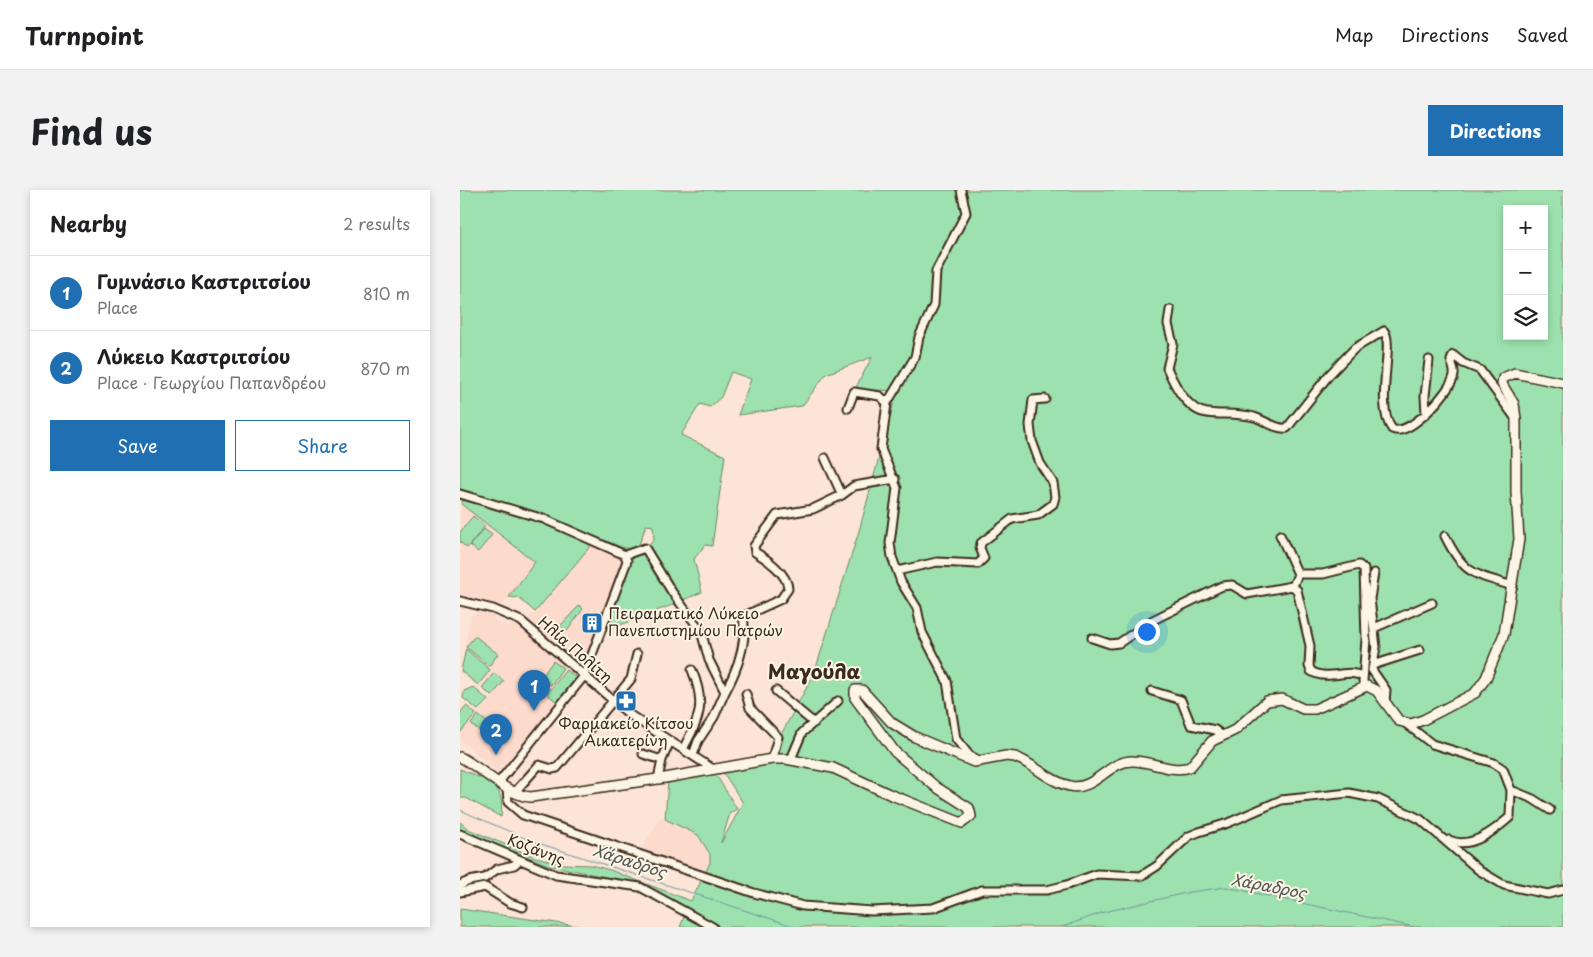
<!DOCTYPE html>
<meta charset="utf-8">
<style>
:root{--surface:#fff;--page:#f2f2f2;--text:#202124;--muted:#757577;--line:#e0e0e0;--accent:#1f6fb2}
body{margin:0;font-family:"Playpen Sans",sans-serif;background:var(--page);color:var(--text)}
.controls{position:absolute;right:15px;top:15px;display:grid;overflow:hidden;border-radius:0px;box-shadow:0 2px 8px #0003}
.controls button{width:45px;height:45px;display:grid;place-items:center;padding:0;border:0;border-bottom:1px solid var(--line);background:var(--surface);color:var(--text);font:25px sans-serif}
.you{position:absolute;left:686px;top:441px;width:18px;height:18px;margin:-12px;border:4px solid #fff;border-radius:50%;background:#1a73e8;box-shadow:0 0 0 8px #1a73e833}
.badge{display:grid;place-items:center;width:32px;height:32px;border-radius:50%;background:var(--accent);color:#fff;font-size:16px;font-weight:700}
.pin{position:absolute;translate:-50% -41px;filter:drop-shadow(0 1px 2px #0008)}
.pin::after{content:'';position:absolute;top:26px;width:18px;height:15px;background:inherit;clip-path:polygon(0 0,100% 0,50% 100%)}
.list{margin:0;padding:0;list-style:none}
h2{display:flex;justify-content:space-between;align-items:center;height:65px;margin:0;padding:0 20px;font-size:21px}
h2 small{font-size:16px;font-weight:400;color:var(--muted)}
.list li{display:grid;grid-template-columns:32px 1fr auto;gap:15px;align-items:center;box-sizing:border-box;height:75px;padding:0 20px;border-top:1px solid var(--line)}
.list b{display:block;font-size:19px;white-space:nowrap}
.list p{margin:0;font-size:16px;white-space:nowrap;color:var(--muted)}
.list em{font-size:16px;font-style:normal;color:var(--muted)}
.actions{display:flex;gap:10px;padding:15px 20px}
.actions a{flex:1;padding:11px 0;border:1px solid var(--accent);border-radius:0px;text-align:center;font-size:18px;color:var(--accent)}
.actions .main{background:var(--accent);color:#fff}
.icon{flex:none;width:28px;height:28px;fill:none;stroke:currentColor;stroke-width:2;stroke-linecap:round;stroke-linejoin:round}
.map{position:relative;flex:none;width:1103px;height:737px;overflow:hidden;border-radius:0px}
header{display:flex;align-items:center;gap:30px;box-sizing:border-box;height:70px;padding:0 25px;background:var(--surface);border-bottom:1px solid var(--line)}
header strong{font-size:24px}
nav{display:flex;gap:28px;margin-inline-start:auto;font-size:18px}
.intro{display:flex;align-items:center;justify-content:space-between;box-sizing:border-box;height:120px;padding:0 30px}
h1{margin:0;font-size:35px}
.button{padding:12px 22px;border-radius:0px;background:var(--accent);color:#fff;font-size:18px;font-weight:700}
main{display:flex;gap:30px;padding:0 30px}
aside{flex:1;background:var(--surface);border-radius:0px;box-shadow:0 2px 8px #0003}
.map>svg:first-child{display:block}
</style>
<header>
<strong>Turnpoint</strong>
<nav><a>Map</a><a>Directions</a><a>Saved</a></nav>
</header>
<div class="intro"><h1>Find us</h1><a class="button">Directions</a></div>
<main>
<aside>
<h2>Nearby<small>2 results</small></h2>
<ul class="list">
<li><span class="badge">1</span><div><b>Γυμνάσιο Καστριτσίου</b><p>Place</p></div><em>810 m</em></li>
<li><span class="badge">2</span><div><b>Λύκειο Καστριτσίου</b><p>Place · Γεωργίου Παπανδρέου</p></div><em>870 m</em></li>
</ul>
<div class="actions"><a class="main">Save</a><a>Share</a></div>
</aside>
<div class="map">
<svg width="1103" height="737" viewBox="0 0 1103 737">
<rect width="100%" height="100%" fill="#fce5d6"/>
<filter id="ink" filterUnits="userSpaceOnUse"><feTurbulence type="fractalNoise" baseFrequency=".02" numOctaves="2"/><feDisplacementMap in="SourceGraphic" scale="10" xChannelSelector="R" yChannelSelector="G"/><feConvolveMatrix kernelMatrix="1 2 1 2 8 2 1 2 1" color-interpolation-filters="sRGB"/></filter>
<g filter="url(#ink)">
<!-- built -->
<path fill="#fcdacc" d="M1 314 75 372 44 414 30 415 0 407Z
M133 353 161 365 164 371 126 477 68 430Z
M18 421 34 426 35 431 49 436 52 434 71 444 120 486 66 553 63 552 38 582 0 549V521L6 514 18 523 32 508 0 482 11 426Z
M201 627 238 645 250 664 251 675 249 682 180 661Z"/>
<!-- green -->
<path fill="#9de2ae" stroke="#6c8666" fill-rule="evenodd" d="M0 0H1103V737H220L228 718 184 695 88 675 0 640V632L8 639 75 667 104 674 130 675 150 680 231 711 250 673V664L238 645 205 629 208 591 255 583 277 619 270 623 261 653 283 613 263 582 305 574 354 484 399 341 437 201 395 199 412 167 366 184 342 216 278 225 291 189 271 182 261 207 250 217 240 214 221 245 265 266 252 356 245 355 234 369 242 402 221 411 188 356 194 350 193 336 186 335 179 355 171 359 161 357 86 326 0 301ZM1047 19H1084V146H1047Z
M3 310 82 332 133 353 75 422 59 408 49 407 75 372 1 314Z
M13 326 25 336 7 358 0 352V342Z
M24 339 32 345 18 362 10 355Z
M183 363 217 413 145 441 172 365Z
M120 415 123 419 107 441 100 436Z
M15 446 38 464 29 476 6 457Z
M6 459 30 480 18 495 1 481Z
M93 471 103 478 91 495 81 488Z
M106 480 117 488 97 512 87 504Z
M34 483 44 491 32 506 22 498Z
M13 497 28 510 18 520 3 508 4 501Z
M6 516 16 524 0 543V523Z
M18 525 33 537 26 546 11 534Z
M0 579C29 592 45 591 41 627L6 608H0Z
M0 719 124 737H0Z"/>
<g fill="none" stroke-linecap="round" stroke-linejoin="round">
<!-- stream -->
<path stroke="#7194a0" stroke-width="1" d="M0 620 69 650 336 737
M602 737 644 722 730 702 766 697 954 737"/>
<!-- minor casing -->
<g stroke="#3b2a1e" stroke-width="11">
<path id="minor" d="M501 0 506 23 476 81 474 115 459 147 455 167 427 213 421 259 437 298 430 353 432 367 441 392 457 418 462 442 487 491 496 549 509 565 516 569
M710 120 708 134 713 154 707 178C714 194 727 221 747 223 763 225 778 223 794 227 804 230 817 240 827 238L869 185 895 158 924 141C935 153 914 216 932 239 949 248 992 200 994 185 995 180 992 175 991 170L993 165 1003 173 1020 180 1056 229
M388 218 394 202 420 206 427 213
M966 224 965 206 969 170
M365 268 382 305 394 296 435 289
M0 304 84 329 165 365 185 358 212 402 241 441 249 470 265 502 254 527 238 551 233 565
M820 345 838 384 833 396
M985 346C1004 385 1014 384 1053 396
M437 381 477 372 518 374 524 368 520 358 521 353 552 329 578 325 593 314 595 307 593 293 580 273 572 251 570 235 573 210 585 209
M914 383 910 409 916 457 912 480 926 500 925 512
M838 384H863L899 375 904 379 906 449 903 491
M0 411 33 419 61 431 170 525 253 579
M914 438 972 413
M632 448 650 454 659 453 693 430 762 396 772 395 787 404 832 396 837 400 850 456 849 476 851 481C867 492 890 477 903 487
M913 475 960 460
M316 501 354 533
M692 501 721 510 731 535 755 540 763 546
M265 502C275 484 282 467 284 446 285 439 283 433 284 426L321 409 328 399C328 384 307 369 295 362L294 356 317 325 353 319 382 305
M286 504 290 518 318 547 312 569
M945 533 972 554 1034 573 1043 579 1051 600 1050 627C1034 641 1010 660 989 650
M223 559C240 528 246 514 232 480
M183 564 202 570 210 551
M331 569 342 543 378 511
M198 589 202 570
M39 592 124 486 167 371 165 365
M47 598 48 612 63 625 294 703 343 716 412 721 473 718 522 700H587L607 695 637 684 681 686 697 676 729 646 739 642 768 633 821 610 889 603 918 609 960 629 1020 681 1044 695 1088 704 1103 700
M1051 600 1073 609 1090 620
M54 603 79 575 92 579 97 578 171 489 177 464
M0 644 96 685 180 697 253 737
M0 695 9 691 25 688 37 679 54 675 60 670
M0 702 25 697 50 713 63 717"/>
</g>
<!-- major casing -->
<g stroke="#3b2a1e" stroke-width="12">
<path id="major" d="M0 567C22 578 48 606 71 607L205 588 312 569H326L373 578 429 604 502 633 511 626 509 618 476 597 435 562 395 508V500H402L432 533 455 547 514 572 546 566 555 567C574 574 590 592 610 596 634 602 649 570 673 571 692 571 711 583 730 577L752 551 775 540 807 511 822 509 843 519H855L907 496 917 501 939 531 951 534 963 530 1015 503 1026 488 1044 444 1059 349 1056 302V229L1054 214 1042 194 1043 188 1055 183 1103 193"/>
</g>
<!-- minor -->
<use href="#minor" stroke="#fcf5e5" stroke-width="7"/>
<!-- major -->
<use href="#major" stroke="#fcf5e5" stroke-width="9"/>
</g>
</g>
<!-- icons -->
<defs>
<g id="building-square" transform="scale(1.125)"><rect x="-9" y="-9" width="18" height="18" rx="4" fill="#1f6fb2" stroke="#fcf5e5"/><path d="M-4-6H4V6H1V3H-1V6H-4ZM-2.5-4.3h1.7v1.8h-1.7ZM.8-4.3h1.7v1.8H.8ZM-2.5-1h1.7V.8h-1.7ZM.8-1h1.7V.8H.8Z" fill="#fff"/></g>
<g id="pharmacy-square" transform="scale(1.125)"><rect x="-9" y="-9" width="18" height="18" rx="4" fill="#1f6fb2" stroke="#fcf5e5"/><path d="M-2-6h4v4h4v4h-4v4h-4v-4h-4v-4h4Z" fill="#fff"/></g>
</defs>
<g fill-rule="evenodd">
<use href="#building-square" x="132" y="433"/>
<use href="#pharmacy-square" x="166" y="511"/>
</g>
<g text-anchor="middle" stroke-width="4" stroke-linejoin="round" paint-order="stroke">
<!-- poi labels -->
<g font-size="15" fill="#3b2a1e" stroke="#fcf5e5" text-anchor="start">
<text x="148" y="429">Πειραματικό Λύκειο<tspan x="148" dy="17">Πανεπιστημίου Πατρών</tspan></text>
<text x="166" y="539" text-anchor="middle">Φαρμακείο Κίτσου<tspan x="166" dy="17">Αικατερίνη</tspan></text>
</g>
<!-- street labels -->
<g font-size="15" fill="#3b2a1e" stroke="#fcf5e5">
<text transform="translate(115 460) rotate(41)" y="5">Ηλία Πολίτη</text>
<text transform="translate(76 660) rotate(21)" y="5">Κοζάνης</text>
</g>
<!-- water labels -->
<g font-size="16" font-style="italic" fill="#525654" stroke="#fcf5e5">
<text transform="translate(170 671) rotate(18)" y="6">Χάραδρος</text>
<text transform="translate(809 696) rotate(11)" y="6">Χάραδρος</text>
</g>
<!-- district labels -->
<g font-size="20" font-weight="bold" fill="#3b2a1e" stroke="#fcf5e5">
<text x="354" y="489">Μαγούλα</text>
</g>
</g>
</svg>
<div class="controls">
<button>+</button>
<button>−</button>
<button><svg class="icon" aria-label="layers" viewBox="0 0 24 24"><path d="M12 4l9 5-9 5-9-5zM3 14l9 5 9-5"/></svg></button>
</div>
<div class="you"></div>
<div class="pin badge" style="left:74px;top:521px">1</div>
<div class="pin badge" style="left:36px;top:565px">2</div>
</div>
</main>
